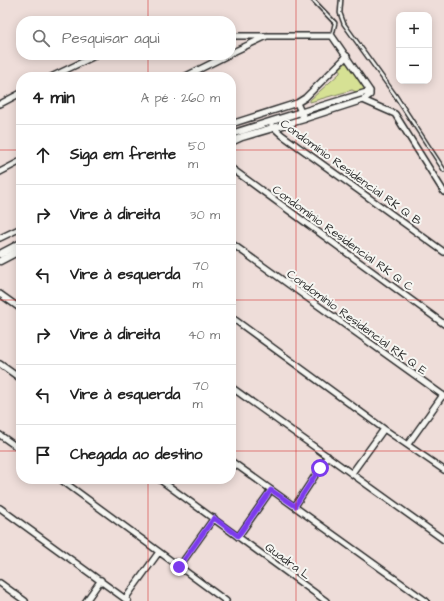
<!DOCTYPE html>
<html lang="pt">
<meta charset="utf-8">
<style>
:root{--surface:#fff;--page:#f2f2f2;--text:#222;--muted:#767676;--line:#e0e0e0}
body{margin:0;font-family:"Architects Daughter",sans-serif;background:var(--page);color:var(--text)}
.controls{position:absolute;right:12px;top:12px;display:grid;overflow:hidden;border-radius:8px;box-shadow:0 2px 10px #0003}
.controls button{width:36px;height:36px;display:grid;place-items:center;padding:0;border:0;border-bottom:1px solid var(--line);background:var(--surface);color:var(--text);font:20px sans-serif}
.stop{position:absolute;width:12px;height:12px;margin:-9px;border:3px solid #7c3aed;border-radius:50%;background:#fff}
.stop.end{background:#7c3aed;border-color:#fff;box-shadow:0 1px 4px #0008}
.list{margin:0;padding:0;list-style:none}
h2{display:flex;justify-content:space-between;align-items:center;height:52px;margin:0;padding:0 16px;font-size:17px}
h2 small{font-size:13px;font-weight:400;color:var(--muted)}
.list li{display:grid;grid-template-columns:26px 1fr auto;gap:12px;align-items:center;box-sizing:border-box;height:60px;padding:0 16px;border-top:1px solid var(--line)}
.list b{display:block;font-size:15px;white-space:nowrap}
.list em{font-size:13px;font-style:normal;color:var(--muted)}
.icon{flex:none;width:22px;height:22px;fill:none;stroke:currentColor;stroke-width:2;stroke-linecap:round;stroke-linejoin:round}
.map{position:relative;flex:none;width:444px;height:601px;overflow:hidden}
.search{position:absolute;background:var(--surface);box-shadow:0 2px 10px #0003;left:16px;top:16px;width:220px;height:44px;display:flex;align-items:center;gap:10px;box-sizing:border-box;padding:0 14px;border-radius:16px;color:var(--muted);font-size:15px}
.panel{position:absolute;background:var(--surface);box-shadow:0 2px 10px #0003;left:16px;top:72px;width:220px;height:412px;border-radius:16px}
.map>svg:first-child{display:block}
</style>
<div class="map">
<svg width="444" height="601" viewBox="0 0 444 601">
<rect width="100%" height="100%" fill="#eeddd9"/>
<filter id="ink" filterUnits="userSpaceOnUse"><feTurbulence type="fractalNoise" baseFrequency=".025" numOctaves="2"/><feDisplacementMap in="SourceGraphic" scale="8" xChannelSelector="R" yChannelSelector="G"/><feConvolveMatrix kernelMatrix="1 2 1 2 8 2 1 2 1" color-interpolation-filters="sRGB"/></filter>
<g filter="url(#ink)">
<!-- green -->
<path fill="#d6e194" stroke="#808660" d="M347 62 365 87V90L358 93 352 90 310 102V100L340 73V68Z"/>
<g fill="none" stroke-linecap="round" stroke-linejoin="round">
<!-- service casing -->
<g stroke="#2b2b2b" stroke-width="5.5">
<path id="service" d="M313 0 335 23 332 36
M341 0 340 13 344 24 395 95 444 170"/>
</g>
<!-- minor casing -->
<g stroke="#2b2b2b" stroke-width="8">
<path id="minor" d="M231 36H332L370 91
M231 53 267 36
M51 77 97 55
M184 77 228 55
M363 100 395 114 444 192
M297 103 301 112 370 91
M0 104 21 93
M304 119 363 100 370 95V91
M231 124 297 103 305 98 347 56
M272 126 282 135 444 252
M231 168 444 324
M0 172 21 161
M0 238 21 228
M231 243 444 396
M0 294 21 309
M231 317 384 429 444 470
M0 364 21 379
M231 387 444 540
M0 435 21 450
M408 444 443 395
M231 461 426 601
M352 473 384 429
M60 479 226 601
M159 479 326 601
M295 506 328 456
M0 508 128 601
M238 537 271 490
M179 567 214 518
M0 583 25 601
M125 599 159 552
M86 601 101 580"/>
</g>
<!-- tertiary casing -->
<g stroke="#2b2b2b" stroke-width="9">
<path id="tertiary" d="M231 134 301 112 304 119 242 137 231 142
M0 254 21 243
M0 261 21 250"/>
</g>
<!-- service -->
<use href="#service" stroke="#f6f6f2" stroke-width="2.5"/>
<!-- minor -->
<use href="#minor" stroke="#f6f6f2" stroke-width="5"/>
<!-- tertiary -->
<use href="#tertiary" stroke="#f6f6f2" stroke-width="6"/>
</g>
</g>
<g fill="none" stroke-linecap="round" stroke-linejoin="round" filter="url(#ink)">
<!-- route -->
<path stroke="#7c3aed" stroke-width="5" d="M179 567 214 518 238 536 271 490 295 506 320 468"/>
</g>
<!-- grid -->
<path fill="none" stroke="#d62828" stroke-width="1" stroke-opacity="0.55" d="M148 0V21M296 0V601M148 55V77M0 150H21M231 150H444M0 300H21M231 300H444M0 451H21M231 451H444M148 479V601"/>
<g text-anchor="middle" stroke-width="4" stroke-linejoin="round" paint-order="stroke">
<!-- street labels -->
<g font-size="12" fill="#2b2b2b" stroke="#f6f6f2">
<text transform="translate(351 172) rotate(36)" y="4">Condomínio Residencial RK Q B</text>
<text transform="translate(343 238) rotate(36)" y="4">Condomínio Residencial RK Q C</text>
<text transform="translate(357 322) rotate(36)" y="4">Condomínio Residencial RK Q E</text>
<text transform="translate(288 561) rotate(36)" y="4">Quadra L</text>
</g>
</g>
</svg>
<div class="controls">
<button>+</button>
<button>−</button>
</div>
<div class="stop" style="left:320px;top:468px"></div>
<div class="stop end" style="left:179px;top:567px"></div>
<div class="search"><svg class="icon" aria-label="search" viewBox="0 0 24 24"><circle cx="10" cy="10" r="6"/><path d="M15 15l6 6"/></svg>Pesquisar aqui</div>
<section class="panel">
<h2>4 min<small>A pé · 260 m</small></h2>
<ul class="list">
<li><svg class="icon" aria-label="ahead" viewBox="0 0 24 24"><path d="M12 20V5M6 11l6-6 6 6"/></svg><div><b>Siga em frente</b></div><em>50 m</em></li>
<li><svg class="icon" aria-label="right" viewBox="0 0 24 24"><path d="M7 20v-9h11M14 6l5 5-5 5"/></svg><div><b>Vire à direita</b></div><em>30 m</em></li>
<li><svg class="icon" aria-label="left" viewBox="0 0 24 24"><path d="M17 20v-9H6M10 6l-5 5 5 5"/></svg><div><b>Vire à esquerda</b></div><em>70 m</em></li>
<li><svg class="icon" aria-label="right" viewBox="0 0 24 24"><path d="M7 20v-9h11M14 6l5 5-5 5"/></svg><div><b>Vire à direita</b></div><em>40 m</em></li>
<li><svg class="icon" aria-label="left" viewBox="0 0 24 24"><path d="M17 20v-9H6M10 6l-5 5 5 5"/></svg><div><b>Vire à esquerda</b></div><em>70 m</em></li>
<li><svg class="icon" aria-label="arrive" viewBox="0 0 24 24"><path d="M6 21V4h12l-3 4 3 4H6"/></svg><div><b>Chegada ao destino</b></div></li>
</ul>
</section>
</div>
